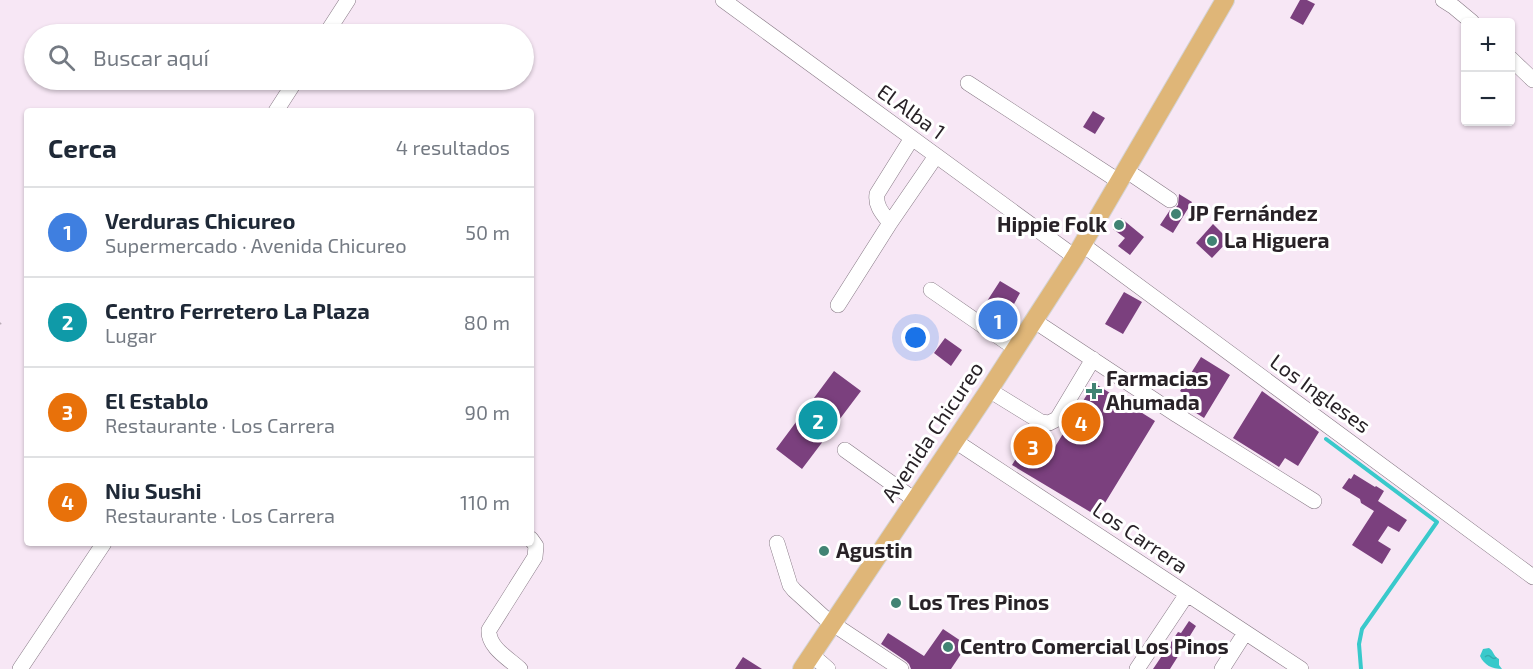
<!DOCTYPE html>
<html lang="es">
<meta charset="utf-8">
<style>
:root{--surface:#fff;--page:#f6f6f7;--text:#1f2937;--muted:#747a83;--line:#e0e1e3;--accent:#418373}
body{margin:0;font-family:"Exo 2",sans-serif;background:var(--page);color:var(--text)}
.controls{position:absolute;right:18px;top:18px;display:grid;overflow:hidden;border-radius:6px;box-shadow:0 2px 4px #0004}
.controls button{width:54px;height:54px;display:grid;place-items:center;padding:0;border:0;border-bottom:2px solid var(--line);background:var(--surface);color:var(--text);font:30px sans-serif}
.you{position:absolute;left:916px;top:338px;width:21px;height:21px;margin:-15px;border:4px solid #fff;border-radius:50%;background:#1a73e8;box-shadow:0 0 0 9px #1a73e833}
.badge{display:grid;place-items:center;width:39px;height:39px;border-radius:50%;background:var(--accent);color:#fff;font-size:20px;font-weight:700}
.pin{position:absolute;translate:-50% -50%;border:3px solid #fff;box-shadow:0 2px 6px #0006}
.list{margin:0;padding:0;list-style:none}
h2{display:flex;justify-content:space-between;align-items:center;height:78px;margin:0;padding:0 24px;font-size:26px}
h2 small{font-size:20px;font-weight:400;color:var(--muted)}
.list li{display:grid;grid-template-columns:39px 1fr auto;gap:18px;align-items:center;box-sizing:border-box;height:90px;padding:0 24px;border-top:2px solid var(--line)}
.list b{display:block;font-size:22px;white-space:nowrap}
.list p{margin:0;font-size:20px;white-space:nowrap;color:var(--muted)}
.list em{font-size:20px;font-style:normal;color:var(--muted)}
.icon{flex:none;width:33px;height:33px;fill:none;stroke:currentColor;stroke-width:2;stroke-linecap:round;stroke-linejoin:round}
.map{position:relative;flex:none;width:1533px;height:669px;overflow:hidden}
.search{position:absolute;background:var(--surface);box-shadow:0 2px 4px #0004;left:24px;top:24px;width:510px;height:66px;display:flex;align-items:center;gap:15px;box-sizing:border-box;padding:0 21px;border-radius:33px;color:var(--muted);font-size:22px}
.panel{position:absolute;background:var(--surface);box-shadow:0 2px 4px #0004;left:24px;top:108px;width:510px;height:438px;border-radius:6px}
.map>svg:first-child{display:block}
</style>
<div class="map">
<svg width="1533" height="669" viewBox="0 0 1533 669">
<defs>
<pattern id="water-ripples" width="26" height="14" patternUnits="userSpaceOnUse" patternTransform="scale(1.5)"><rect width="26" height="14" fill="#39c9cb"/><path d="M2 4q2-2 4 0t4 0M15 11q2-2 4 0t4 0" fill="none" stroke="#32acae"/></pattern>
</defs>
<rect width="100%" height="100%" fill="#f7e7f5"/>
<!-- water -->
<path fill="url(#water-ripples)" d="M1489 648C1494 651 1493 656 1499 659V665L1502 669C1492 669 1484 665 1480 656L1483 649Z"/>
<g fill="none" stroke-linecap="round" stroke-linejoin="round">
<!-- stream -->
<path stroke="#39c9cb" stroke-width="4" d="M1326 439 1437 522 1362 629 1359 644 1361 669"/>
</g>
<!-- building -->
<path fill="#7b407e" d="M1300 0H1307L1315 4 1303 25 1290 18Z
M1093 111 1105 118 1095 134 1083 127Z
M1179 194 1192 202 1173 233 1160 225 1170 210 1175 208 1178 205Z
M1121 218 1144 237 1130 255 1118 246 1125 238 1113 229Z
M1213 224 1229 240 1212 258 1196 243Z
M1000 281 1020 293 1014 304 1011 302 998 324 980 312Z
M1124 292 1142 302 1123 334 1105 324Z
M945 338 962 350 951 366 934 353Z
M1201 357 1230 375 1204 418 1182 404 1187 396 1180 391Z
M834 371 861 391 802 469 776 449Z
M1094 383 1155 421 1097 516 1012 465 1030 436 1053 450Z
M1262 391 1319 432 1298 466 1285 458 1279 467 1233 438Z
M1354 474 1375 487 1376 486 1384 491 1378 501 1407 520 1399 532 1388 526 1378 541 1391 549 1382 564 1352 545 1374 511 1361 503 1360 499 1342 488 1349 478 1351 479Z
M1189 621 1196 626 1188 639 1191 641 1184 651 1182 650 1170 669H1153L1178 632 1181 633Z
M943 629 967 645 951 669H911L909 664 906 661 881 644 888 633 924 656Z
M743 657 762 669H735Z"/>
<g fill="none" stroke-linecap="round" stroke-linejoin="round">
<!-- minor casing -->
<g stroke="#867884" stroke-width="16">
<path id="minor" d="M723 0 1075 257
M1443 0 1454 7 1472 22
M326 34 348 0
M1510 58 1533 80
M968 83 1120 182
M276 111 296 80
M1127 171 1170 200
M890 223C883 214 875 206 877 194L912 138
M1083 245 1533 577
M931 290 1015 348
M838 305 890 223 936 156
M1033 320 1177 415 1314 501
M989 390 1041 422 1049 423 1057 419 1093 359
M955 441 1301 669
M845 450 915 500
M777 543 790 585 794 590 827 620 901 669
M812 655 828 669
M20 669 104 543
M520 669C508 658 488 647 489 630L535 557 536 546 531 539
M1137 669 1187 594
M1222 669 1245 633"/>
</g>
<!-- major casing -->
<g stroke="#d4d3d4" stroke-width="20">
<path id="major" d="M802 669 989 390 1075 257 1225 0"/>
</g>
<!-- path -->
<path stroke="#b8abb6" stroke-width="2" stroke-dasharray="1.5 4.5" stroke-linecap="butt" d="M0 324 1 323"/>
<!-- minor -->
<use href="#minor" stroke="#fff" stroke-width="15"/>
<!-- major -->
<use href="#major" stroke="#dfb678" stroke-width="18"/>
</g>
<!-- markers -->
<g fill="#418373" stroke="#fff" stroke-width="2">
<circle cx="1176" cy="214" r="6"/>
<circle cx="1119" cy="225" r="6"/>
<circle cx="1212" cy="241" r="6"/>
<path d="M1091 382h6v6h6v6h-6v6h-6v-6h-6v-6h6z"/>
<circle cx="824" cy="551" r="6"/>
<circle cx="896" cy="603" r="6"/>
<circle cx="948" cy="647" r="6"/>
</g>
<g text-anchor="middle" stroke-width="6" stroke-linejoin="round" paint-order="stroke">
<!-- street labels -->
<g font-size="21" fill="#282227" stroke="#fff">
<text transform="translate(911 112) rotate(36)" y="7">El Alba 1</text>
<text transform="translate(1320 394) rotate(36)" y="7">Los Ingleses</text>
<text transform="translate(933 432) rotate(-56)" y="7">Avenida Chicureo</text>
<text transform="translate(1140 538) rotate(34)" y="7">Los Carrera</text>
</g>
<!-- poi labels -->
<g font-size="21" font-weight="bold" fill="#282227" stroke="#fff" text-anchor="start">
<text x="1188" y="221">JP Fernández</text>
<text x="1107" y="232" text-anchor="end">Hippie Folk</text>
<text x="1224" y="248">La Higuera</text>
<text x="1106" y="386">Farmacias<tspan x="1106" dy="24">Ahumada</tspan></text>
<text x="836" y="558">Agustin</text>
<text x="908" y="610">Los Tres Pinos</text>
<text x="960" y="654">Centro Comercial Los Pinos</text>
</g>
</g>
</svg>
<div class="controls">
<button>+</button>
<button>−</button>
</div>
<div class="you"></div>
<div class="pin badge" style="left:998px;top:320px;background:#3f7fe0">1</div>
<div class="pin badge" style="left:818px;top:420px;background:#0f9aa8">2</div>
<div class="pin badge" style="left:1033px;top:446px;background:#e8710a">3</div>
<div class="pin badge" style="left:1081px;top:422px;background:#e8710a">4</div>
<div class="search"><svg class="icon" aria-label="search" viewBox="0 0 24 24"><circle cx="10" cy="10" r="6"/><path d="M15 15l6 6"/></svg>Buscar aquí</div>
<section class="panel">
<h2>Cerca<small>4 resultados</small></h2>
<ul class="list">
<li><span class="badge" style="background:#3f7fe0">1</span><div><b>Verduras Chicureo</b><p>Supermercado · Avenida Chicureo</p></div><em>50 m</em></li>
<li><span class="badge" style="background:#0f9aa8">2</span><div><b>Centro Ferretero La Plaza</b><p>Lugar</p></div><em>80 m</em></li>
<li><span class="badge" style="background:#e8710a">3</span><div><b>El Establo</b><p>Restaurante · Los Carrera</p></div><em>90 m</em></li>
<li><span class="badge" style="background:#e8710a">4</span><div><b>Niu Sushi</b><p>Restaurante · Los Carrera</p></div><em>110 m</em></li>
</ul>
</section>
</div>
